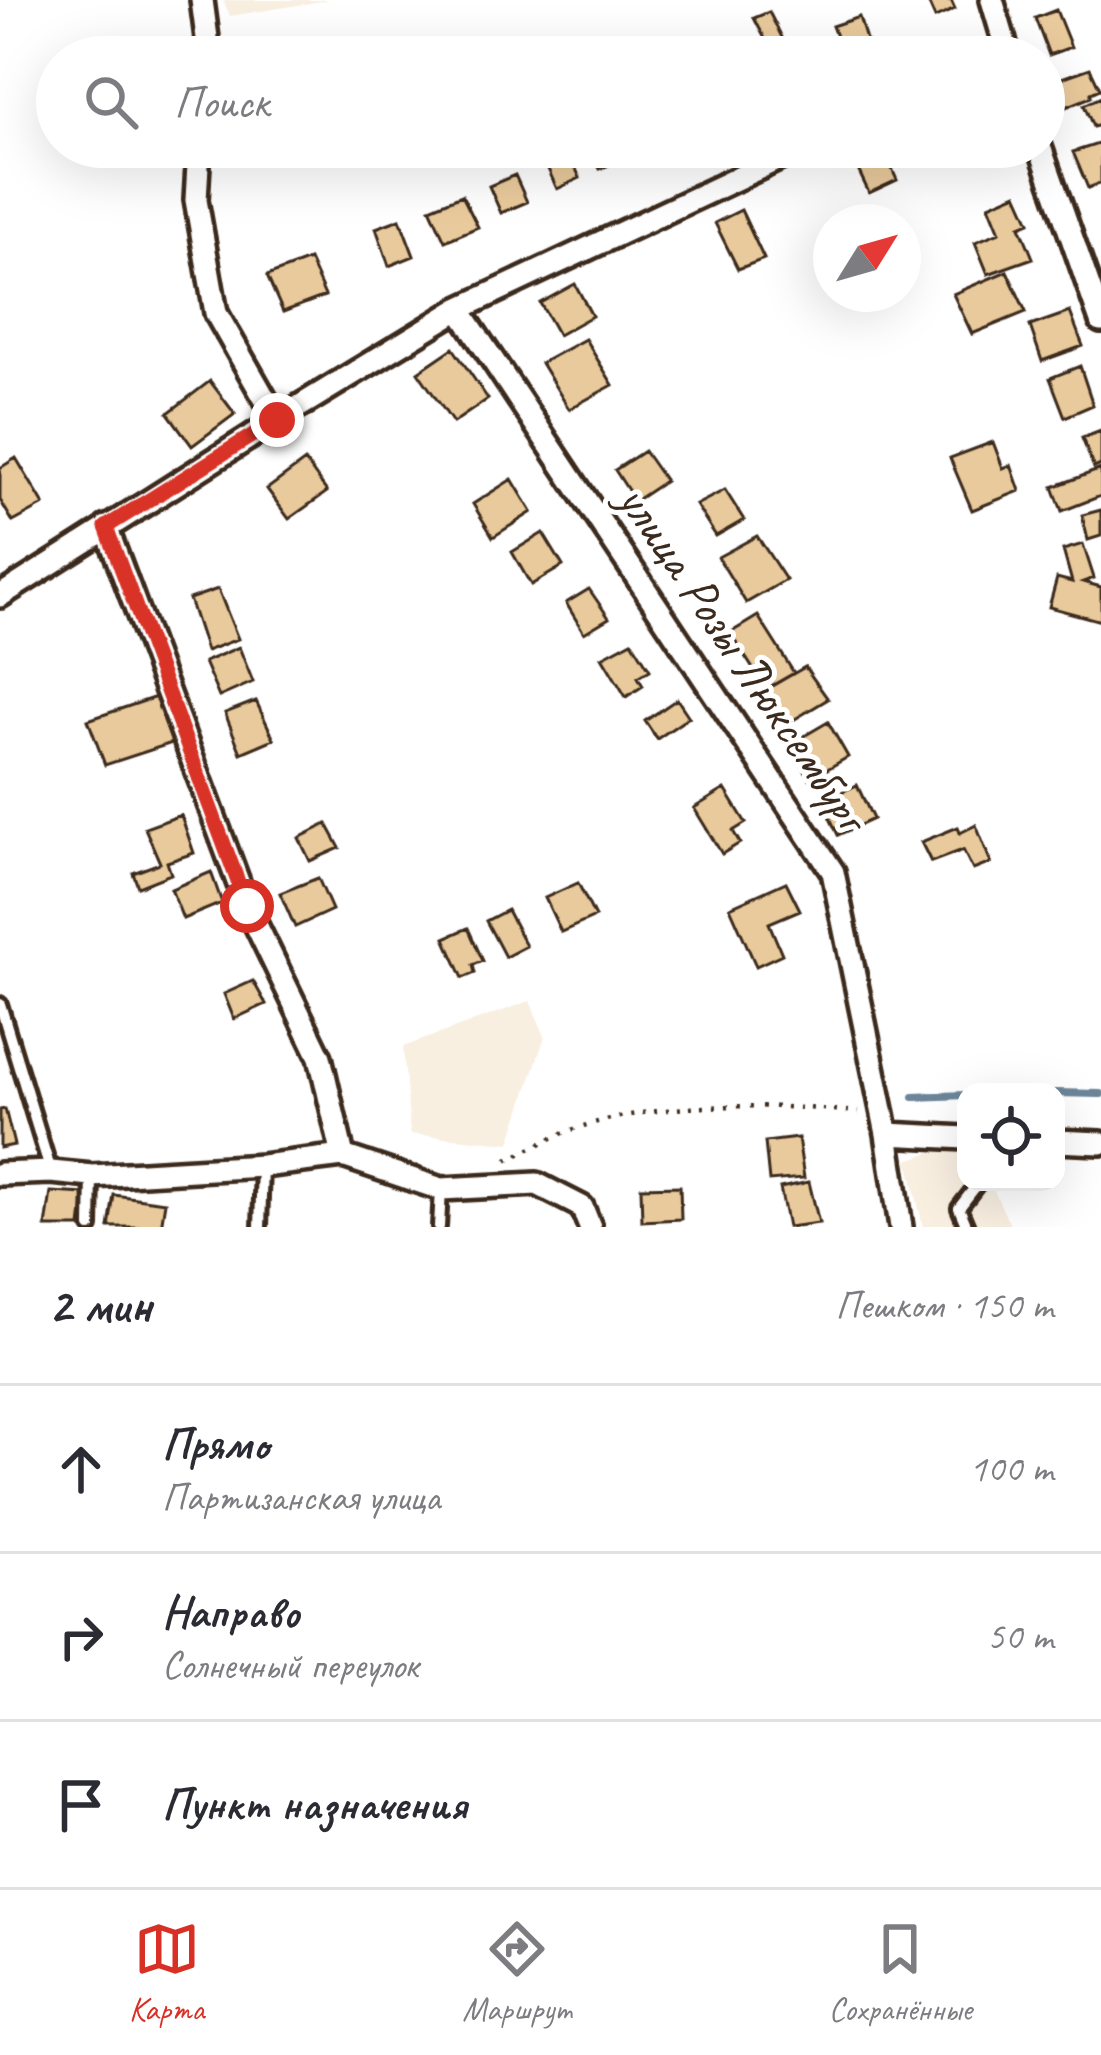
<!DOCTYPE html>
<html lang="ru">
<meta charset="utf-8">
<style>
:root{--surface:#fff;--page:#f2f2f3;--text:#2b2b33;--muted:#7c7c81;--line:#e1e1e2;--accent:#d93025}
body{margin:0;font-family:Caveat,sans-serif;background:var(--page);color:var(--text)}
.controls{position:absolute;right:36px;bottom:36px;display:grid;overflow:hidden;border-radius:24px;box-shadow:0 12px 48px #0002}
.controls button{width:108px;height:108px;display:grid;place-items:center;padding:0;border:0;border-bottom:3px solid var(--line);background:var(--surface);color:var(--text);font:60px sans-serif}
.compass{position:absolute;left:813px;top:204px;width:108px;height:108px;border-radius:50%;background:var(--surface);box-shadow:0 12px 48px #0002;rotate:53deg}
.stop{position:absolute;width:36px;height:36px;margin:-27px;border:9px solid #d93025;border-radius:50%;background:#fff}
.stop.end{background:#d93025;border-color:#fff;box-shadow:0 3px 12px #0008}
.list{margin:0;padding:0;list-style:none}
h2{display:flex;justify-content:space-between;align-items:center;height:156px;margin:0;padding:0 48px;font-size:51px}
h2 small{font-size:39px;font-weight:400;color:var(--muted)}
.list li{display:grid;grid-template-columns:78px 1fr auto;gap:36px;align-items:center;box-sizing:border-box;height:168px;padding:0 48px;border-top:3px solid var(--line)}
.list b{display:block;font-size:45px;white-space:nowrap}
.list p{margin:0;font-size:39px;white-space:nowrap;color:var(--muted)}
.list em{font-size:39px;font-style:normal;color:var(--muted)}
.icon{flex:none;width:66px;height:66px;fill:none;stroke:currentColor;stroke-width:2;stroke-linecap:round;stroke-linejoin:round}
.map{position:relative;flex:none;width:1101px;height:1227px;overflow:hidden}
.search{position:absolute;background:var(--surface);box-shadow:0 12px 48px #0002;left:36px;right:36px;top:36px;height:132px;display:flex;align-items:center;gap:30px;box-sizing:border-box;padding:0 42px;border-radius:66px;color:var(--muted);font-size:45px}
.sheet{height:660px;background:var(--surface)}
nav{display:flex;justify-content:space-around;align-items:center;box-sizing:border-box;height:168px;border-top:3px solid var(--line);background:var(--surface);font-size:33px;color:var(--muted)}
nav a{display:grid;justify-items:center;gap:6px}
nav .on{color:var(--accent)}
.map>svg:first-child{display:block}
</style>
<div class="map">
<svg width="1101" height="1227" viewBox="0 0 1101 1227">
<rect width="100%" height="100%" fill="#fff"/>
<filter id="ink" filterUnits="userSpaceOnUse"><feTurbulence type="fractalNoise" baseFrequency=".00833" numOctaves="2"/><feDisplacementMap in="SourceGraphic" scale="24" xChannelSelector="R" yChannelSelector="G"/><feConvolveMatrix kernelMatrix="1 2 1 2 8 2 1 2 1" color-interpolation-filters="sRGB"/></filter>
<g filter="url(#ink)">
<!-- built -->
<path fill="#f8efe1" d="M223 0H329L230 16Z
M530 1001 545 1036 510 1143 410 1134 403 1047Z
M947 1147 966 1156V1182H990L1011 1227H923L908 1160Z"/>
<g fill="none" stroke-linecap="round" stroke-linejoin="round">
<!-- stream -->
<path stroke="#6c8599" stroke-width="8" d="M1012 1091 1030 1092
M1056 1093 1101 1094
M914 1097 966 1095"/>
</g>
<!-- building -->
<path fill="#e9ca9c" stroke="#3b2a1e" stroke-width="3" d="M927 0H951L955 9 935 18Z
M1056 10 1071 47 1049 55 1035 18Z
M769 12 787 47 781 50 785 57 753 56 770 48 754 18Z
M859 17 869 50 844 57 832 26Z
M1090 68 1100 89 1091 93V97L1061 109 1050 82Z
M1101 97V125L1093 127 1084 105Z
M1101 143V183L1088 188 1073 152Z
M589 147H628L631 155 600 169Z
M873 147H882L897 180 869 193 852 157Z
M568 151 580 178 557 189 544 160Z
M515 175 527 202 501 213 489 186Z
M1017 193 1030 222 1020 226 1033 258 988 274 975 242 1000 232 989 205Z
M462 195 478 227 445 241 430 208Z
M741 210 764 259 738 269 715 223Z
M400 219 414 256 389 266 376 228Z
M309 260 325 296 283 312 267 276Z
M1007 271 1026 312 972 334 953 294Z
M575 284 592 316 558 335 540 303Z
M1070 312 1083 346 1042 361 1030 326Z
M585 339 613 385 569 409 541 363Z
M453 348 488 399 453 423 418 372Z
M1080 366 1093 405 1065 417 1050 378Z
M210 381 235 414 192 446 168 413Z
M1101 431V465L1094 468 1082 438Z
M993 442 1003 468 1011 465 1020 491 972 510 950 458Z
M644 451 665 481 635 501 615 470Z
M16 458 44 505 13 522 0 500V468Z
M305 461 327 492 289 519 267 489Z
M1101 469V496L1062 511 1053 487Z
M512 479 532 512 493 537 473 504Z
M725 490 744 520 716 536 696 505Z
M1101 510V536L1088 540 1082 515Z
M543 533 563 566 531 585 512 552Z
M757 536 786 580 746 603 718 557Z
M1083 544 1094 578 1083 582 1101 587V621L1049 607 1057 578 1072 582 1063 550Z
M218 589 238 639 206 651 189 599Z
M589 589 609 618 584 633 566 603Z
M758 616 794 673 766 689 730 633Z
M632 641 650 670 638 677 643 686 626 697 602 657Z
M239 647 253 682 219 697 204 662Z
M805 667 828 699 780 728 758 694Z
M156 697 172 743 105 765 88 720Z
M677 699 689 717 657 739 645 721Z
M256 701 274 739 241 753 225 713Z
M828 722 848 757 810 779 800 762 810 757 799 739Z
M857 785 873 819 838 835 822 801Z
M725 789 746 823 733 831 740 843 722 854 694 808Z
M181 815 194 853 167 862 171 874 138 887 133 873 160 863 145 828Z
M327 824 340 848 310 861 299 838Z
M976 825 991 863 973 870 963 850 931 862 921 842 958 827 960 833Z
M211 872 222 903 183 919 171 889Z
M318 878 332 910 295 927 280 893Z
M786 882 800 910 769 923 782 954 756 966 730 907Z
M578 883 595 917 561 932 545 898Z
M507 910 526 946 505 957 486 921Z
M468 928 483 961 473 965 475 973 463 978 445 938Z
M253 981 266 1004 234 1019 224 994Z
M5 1109 14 1145 0 1148V1110Z
M798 1138 804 1178 769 1181 765 1142Z
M809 1182 819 1223 788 1227 780 1188Z
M680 1186 681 1219 642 1221 641 1187Z
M51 1192 85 1194 81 1227H46Z
M114 1195 165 1202 161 1227H109Z"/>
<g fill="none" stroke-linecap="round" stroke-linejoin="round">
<!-- lane casing -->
<g stroke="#3b2a1e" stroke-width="20">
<path id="lane" d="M0 1004 51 1172
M91 1227 92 1176
M260 1227 262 1166
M439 1227 441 1189
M967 1227 959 1208 979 1182"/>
</g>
<!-- street casing -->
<g stroke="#3b2a1e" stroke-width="30">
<path id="street" d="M202 0 207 38 206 57
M992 0 1009 57
M199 147 196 200 216 313 277 420
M1040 147 1101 321
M459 309 833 872 887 1134 901 1227
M106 527 247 906 320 1057 343 1156
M0 596 277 420 459 309 804 147
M887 1134 966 1138
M1056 1141 1101 1143
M0 1174 51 1172 92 1176 262 1166 343 1156 441 1189 537 1184 582 1207 590 1227"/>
</g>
<!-- path -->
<path stroke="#3b2a1e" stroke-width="4.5" stroke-dasharray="3 9" stroke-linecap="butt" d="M507 1160C529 1150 551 1137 574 1129 661 1100 768 1104 858 1112"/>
<!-- lane -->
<use href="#lane" stroke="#fff" stroke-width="10"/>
<!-- street -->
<use href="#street" stroke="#fff" stroke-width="21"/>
</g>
</g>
<g fill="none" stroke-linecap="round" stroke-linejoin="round" filter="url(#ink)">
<!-- route -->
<path stroke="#d93025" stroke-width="15" d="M247 906 106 527 277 420"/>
</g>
<g text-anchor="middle" stroke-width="10" stroke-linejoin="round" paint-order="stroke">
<!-- street labels -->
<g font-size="51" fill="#3b2a1e" stroke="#fff">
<text transform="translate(744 656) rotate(56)" y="18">улица Розы Люксембург</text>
</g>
</g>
</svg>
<div class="controls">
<button><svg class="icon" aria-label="locate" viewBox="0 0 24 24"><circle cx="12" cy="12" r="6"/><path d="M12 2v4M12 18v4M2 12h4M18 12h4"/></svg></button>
</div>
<svg class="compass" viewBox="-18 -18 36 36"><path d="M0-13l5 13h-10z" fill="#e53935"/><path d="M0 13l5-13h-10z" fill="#7c7c81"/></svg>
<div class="stop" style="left:247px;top:906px"></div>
<div class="stop end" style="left:277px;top:420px"></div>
<div class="search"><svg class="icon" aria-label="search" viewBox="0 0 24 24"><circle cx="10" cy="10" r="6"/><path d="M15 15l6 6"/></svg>Поиск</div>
</div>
<section class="sheet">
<h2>2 мин<small>Пешком · 150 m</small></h2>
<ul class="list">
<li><svg class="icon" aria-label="ahead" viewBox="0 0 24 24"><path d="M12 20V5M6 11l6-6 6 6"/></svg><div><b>Прямо</b><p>Партизанская улица</p></div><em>100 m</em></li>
<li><svg class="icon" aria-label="right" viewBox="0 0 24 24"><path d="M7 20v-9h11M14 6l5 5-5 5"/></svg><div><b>Направо</b><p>Солнечный переулок</p></div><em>50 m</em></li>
<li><svg class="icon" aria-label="arrive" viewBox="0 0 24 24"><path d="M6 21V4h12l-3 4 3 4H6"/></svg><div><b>Пункт назначения</b></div></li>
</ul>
</section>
<nav>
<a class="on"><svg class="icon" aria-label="map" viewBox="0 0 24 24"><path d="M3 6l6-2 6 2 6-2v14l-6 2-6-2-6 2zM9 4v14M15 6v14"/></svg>Карта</a>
<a><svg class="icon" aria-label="directions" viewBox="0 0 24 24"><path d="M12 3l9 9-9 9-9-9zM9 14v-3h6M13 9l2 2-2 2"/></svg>Маршрут</a>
<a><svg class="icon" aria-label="saved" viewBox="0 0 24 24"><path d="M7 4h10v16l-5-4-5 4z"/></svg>Сохранённые</a>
</nav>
